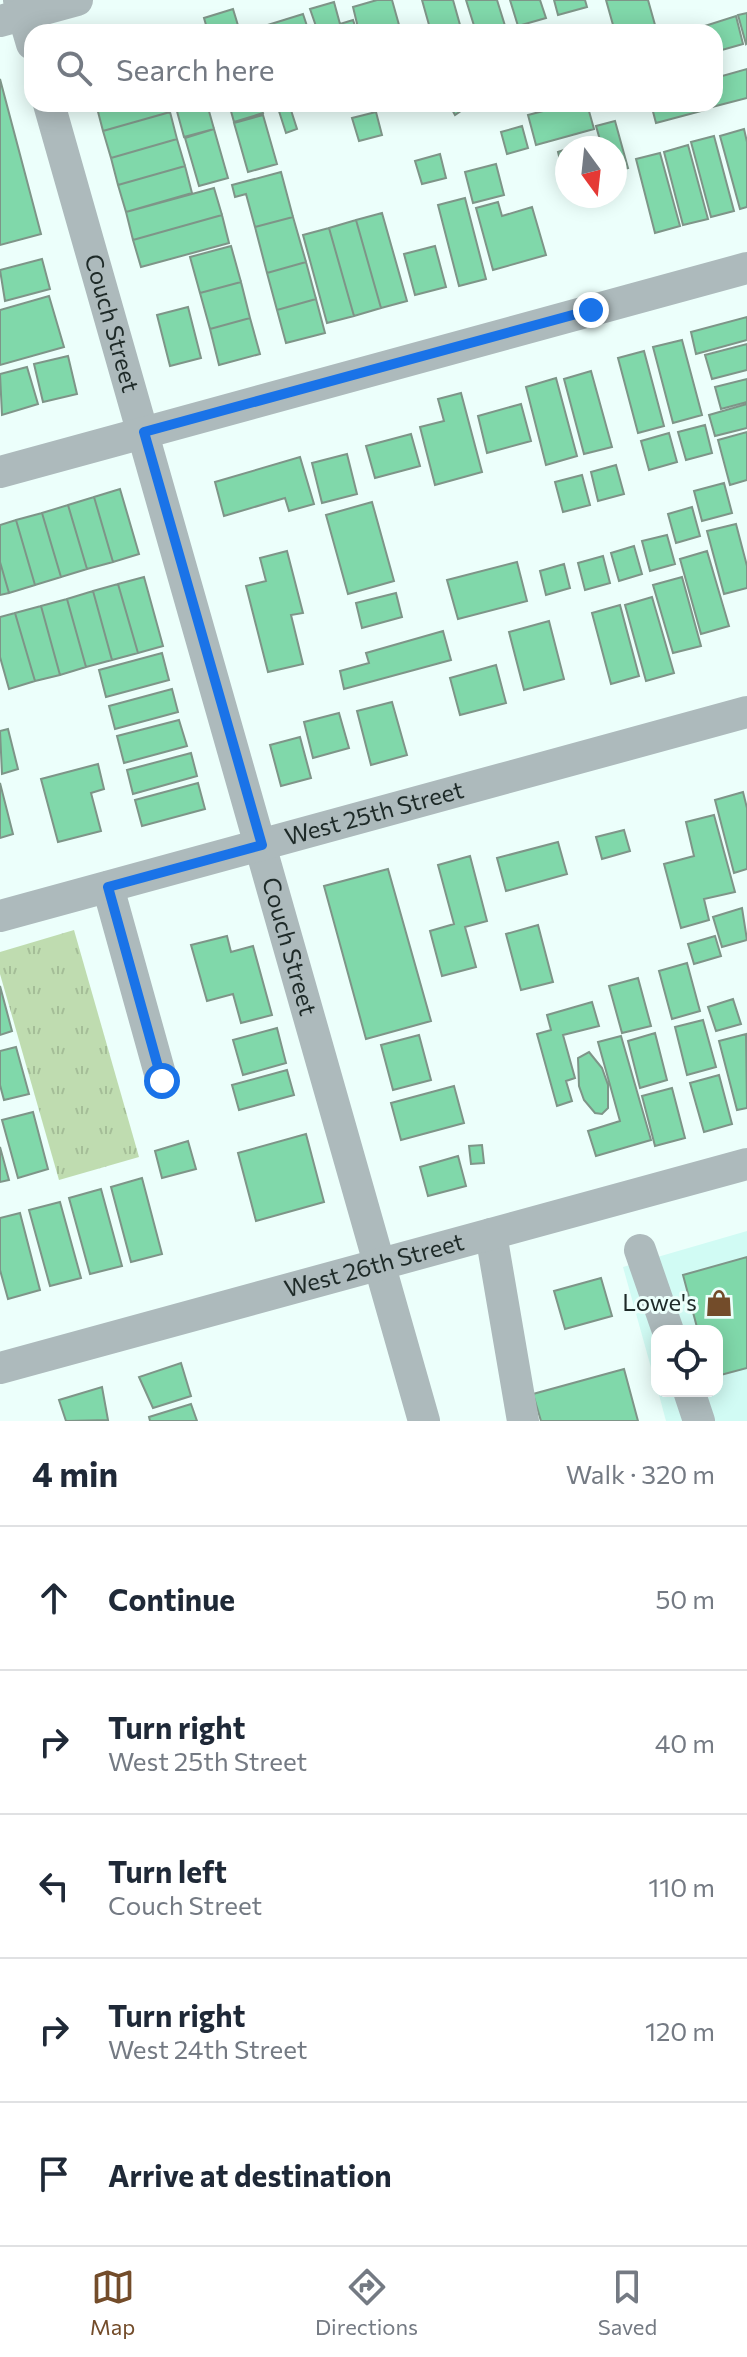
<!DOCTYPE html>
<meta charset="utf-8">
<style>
:root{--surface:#fff;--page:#f6f6f7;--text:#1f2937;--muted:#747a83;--line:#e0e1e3;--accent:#734c2a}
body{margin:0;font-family:Commissioner,sans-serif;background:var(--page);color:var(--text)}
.controls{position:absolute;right:24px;bottom:24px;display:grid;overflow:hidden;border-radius:16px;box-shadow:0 4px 20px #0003}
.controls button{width:72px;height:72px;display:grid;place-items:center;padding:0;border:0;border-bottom:2px solid var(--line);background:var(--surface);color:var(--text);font:40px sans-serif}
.compass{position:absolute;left:555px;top:136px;width:72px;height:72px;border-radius:50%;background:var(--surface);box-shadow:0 4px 20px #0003;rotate:165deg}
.stop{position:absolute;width:24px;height:24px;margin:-18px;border:6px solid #1a73e8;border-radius:50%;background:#fff}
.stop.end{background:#1a73e8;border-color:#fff;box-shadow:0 2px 8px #0008}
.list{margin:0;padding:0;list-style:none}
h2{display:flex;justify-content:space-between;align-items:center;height:104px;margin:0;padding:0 32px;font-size:34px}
h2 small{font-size:26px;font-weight:400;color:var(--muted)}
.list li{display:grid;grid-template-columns:52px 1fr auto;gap:24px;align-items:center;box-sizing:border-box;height:144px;padding:0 32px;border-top:2px solid var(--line)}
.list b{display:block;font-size:30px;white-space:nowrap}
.list p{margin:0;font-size:26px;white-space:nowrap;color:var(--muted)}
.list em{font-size:26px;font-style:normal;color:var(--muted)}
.icon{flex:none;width:44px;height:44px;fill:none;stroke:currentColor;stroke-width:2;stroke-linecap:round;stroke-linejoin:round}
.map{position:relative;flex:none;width:747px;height:1421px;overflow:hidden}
.search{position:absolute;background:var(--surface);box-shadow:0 4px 20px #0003;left:24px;right:24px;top:24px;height:88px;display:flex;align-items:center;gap:20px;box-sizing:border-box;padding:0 28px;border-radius:24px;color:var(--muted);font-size:30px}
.sheet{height:824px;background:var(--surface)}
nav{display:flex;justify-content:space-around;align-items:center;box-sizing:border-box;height:112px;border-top:2px solid var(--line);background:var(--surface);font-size:22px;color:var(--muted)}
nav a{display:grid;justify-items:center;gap:4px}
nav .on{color:var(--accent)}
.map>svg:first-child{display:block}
</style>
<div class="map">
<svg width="747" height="1421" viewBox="0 0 747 1421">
<defs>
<pattern id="grass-tufts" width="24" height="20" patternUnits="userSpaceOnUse" patternTransform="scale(2)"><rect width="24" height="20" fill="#bfdcb0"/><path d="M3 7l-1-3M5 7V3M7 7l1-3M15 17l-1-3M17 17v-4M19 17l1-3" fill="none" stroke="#a4bd97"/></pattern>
</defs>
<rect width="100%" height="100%" fill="#ecfffb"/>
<!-- built -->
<path fill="#d1fbf4" d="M747 1231V1421H666L658 1391H717V1331H657V1389L623 1267Z"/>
<!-- grass -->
<path fill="url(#grass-tufts)" d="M74 930 139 1157 59 1180 0 974V952Z"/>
<!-- building -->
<path fill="#80d8aa" stroke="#7e9588" stroke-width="2" d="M377 0H392L401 32H359L353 7Z
M422 0H453L462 32H431Z
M466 0H497L506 29 476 32Z
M510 0H540L546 18 518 26Z
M554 0H585L587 7 558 15Z
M606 0H648L657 32H615Z
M334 2 340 24 353 20 357 32H318L310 9Z
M233 9 240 32H208L204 18Z
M747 13V43L746 44 738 15Z
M303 14 309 32H259L258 28Z
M736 16 743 44 715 52V32H686Z
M747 69V98L712 107 711 104H715V78Z
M0 79 41 234 0 245Z
M96 104H167L170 112 103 131Z
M175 104H207L214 129 184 137Z
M229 104H260L263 113 234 122Z
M267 104H289L297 129 286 133 277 105 269 108Z
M449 104H471L455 115Z
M570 104H587L594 129 536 145 528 115Z
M651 104H704L705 110 656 123Z
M170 112 177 139 111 158 103 131Z
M376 112 382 135 359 141 352 118Z
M263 115 277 164 248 172 234 123Z
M615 121 628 168 615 172V148H571L600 140 596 126Z
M522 126 528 148 507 154 501 132Z
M214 129 228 178 199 186 185 138Z
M744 129 747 142V207L740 209 720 136Z
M714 136 734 211 711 217 691 142Z
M177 139 185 166 118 185 111 158Z
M688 145 708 219 683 225 664 152Z
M567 149V185H566L558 152Z
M660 153 680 226 655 233 636 159Z
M440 154 446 178 422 184 415 161Z
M496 164 504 195 473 203 465 172Z
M185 166 192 193 126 212 118 185Z
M281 172 293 217 255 227 246 194 235 197 232 185Z
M214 188 222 215 133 240 126 212Z
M465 198 486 279 459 286 438 205Z
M498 202 502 216 532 207 546 255 493 270 476 208Z
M382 213 407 301 381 308 356 220Z
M222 215 229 243 141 267 133 240Z
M293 217 306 262 267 273 255 227Z
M356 220 381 308 354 316 329 228Z
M329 228 354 316 327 323 303 235Z
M231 246 241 282 200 293 190 257Z
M435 246 446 287 415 295 404 254Z
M42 259 50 289 5 301 0 270Z
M306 262 316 299 277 310 267 273Z
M241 282 250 318 210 329 200 293Z
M49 296 64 347 0 365V310Z
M316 299 325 333 286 343 277 310Z
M188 307 201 358 170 366 157 315Z
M747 317V340L696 354 691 332Z
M250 318 260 354 219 365 210 329Z
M682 340 702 415 673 423 653 347Z
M747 344V370L712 379 705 355Z
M644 351 664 426 638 433 618 358Z
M68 356 77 394 43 402 34 364Z
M27 367 38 404 2 415 0 374Z
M591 371 612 447 584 454 564 379Z
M556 378 577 456 546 465 526 387Z
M747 379V402L721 409 715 387Z
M461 393 482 472 435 485 420 427 444 421 438 399Z
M521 404 531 441 487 453 478 416Z
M747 404V428L715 436 709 415Z
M705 425 712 453 686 460 678 432Z
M747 432V480L730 485 718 440Z
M669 433 677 462 649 470 641 441Z
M411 434 420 466 375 478 366 446Z
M347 454 357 494 322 503 312 463Z
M300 457 314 504 289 511 285 498 224 516 215 482Z
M616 465 624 494 598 501 591 472Z
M582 475 590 505 563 512 555 482Z
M724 483 732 513 702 521 694 491Z
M120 489 139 554 113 562 94 497Z
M94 497 113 562 87 569 68 505Z
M372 502 394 581 348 594 326 515Z
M68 505 87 569 61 577 42 513Z
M692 507 700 536 676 543 668 514Z
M42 513 61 577 35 585 16 520Z
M16 520 35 585 9 593 0 562V525Z
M736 524 747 566V588L724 594 707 531Z
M667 535 675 564 650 571 642 541Z
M634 546 642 574 619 581 611 553Z
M287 551 303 613 291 615 303 664 268 672 246 586 266 581 260 558Z
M707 551 729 626 701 634 680 559Z
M603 556 610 583 585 590 578 563Z
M0 562 9 593 0 595Z
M517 562 527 601 458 619 447 580Z
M564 564 570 588 546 595 540 571Z
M144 577 163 646 138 653 118 584Z
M682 577 701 646 673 653 653 585Z
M118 584 138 653 112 660 93 591Z
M93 591 112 660 86 667 67 599Z
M396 593 402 617 362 628 356 603Z
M652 597 674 673 646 681 625 605Z
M67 599 86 667 60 675 41 606Z
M620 605 639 676 611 684 592 613Z
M41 606 60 675 35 681 15 613Z
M15 613 35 681 9 689 0 657V617Z
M549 621 564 679 524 690 509 632Z
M443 631 451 660 344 689 340 671 369 663 366 653Z
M162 653 169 680 106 697 99 670Z
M496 665 506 703 460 715 450 678Z
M172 689 178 712 115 729 109 706Z
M392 702 407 755 371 765 357 711Z
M339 713 349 748 313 758 304 722Z
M179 720 187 746 124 763 117 736Z
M8 729 18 769 2 774 0 731Z
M300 737 311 778 281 786 270 745Z
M191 753 197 776 133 794 127 770Z
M98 764 104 789 91 793 101 831 58 842 41 779Z
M0 783 13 834 0 838Z
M198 783 205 809 142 826 135 800Z
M743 792 747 808V869L734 873 715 800Z
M714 815 735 892 704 899 709 920 681 928 664 864 694 856 686 822Z
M624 830 630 851 602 859 596 837Z
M558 842 567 874 506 891 497 858Z
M470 856 487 921 465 927 476 967 442 976 430 931 454 924 438 865Z
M388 869 431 1021 366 1039 324 886Z
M742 908 747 940 722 947 713 917Z
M538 925 553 982 521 990 506 934Z
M227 936 231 952 253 946 272 1015 241 1023 233 994 207 1001 191 945Z
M715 936 721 956 694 964 688 944Z
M687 963 700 1011 672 1019 659 971Z
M638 978 651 1026 622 1033 609 986Z
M0 986 12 1031 0 1035Z
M733 999 741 1024 716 1031 708 1007Z
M592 1002 599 1026 563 1035 575 1078 566 1081 572 1101 557 1106 537 1034 551 1030 547 1015Z
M703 1020 716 1067 687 1075 675 1027Z
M277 1028 286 1063 243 1075 233 1040Z
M655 1033 667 1080 640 1088 628 1041Z
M746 1034 747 1108 737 1110 719 1041Z
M419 1035 431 1080 393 1090 381 1045Z
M621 1036 651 1140 596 1156 588 1131 620 1121 598 1042Z
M16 1047 29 1094 4 1100 0 1085V1051Z
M589 1052 602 1068 608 1085V1108L602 1114 595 1113 584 1100 579 1086 578 1058Z
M287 1070 294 1095 239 1110 232 1085Z
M719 1075 732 1124 704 1132 690 1083Z
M454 1086 464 1123 401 1140 391 1103Z
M672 1088 685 1138 655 1146 642 1096Z
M33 1112 48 1169 18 1178 2 1120Z
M306 1134 324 1202 256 1221 238 1153Z
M188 1141 196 1169 162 1178 155 1151Z
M482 1145 484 1163 471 1164 469 1146Z
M0 1147 9 1180 0 1182Z
M458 1156 466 1186 428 1196 420 1167Z
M142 1178 162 1254 131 1262 111 1187Z
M101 1189 122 1266 90 1274 69 1198Z
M60 1202 81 1278 50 1286 29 1210Z
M20 1213 40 1290 8 1299 0 1270V1218Z
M747 1257V1368L717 1376V1331H698L683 1275Z
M601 1278 612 1316 565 1329 554 1291Z
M181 1363 191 1396 153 1408 139 1377Z
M624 1369 638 1421H541L533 1394Z
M102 1387 108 1420 66 1421 59 1400Z
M191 1404 197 1421H150L149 1417Z"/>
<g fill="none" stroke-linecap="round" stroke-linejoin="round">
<!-- minor -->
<g stroke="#adbabc" stroke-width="32">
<path d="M19 0 32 44"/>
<path d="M0 21 77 0"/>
<path id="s1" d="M49 104 424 1421"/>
<path d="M0 472 747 268"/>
<path d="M108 887 162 1081"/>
<path id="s2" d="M0 916 747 712"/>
<path d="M491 1234 523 1421"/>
<path d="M640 1250 668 1331"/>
<path id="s3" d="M0 1368 747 1164"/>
<path d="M689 1391 699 1421"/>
</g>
</g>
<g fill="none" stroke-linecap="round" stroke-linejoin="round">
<!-- route -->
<path stroke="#1a73e8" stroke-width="10" d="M162 1081 108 887 262 845 144 432 591 310"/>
</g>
<!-- icons -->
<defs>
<g id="shop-bare" transform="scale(2.16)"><path d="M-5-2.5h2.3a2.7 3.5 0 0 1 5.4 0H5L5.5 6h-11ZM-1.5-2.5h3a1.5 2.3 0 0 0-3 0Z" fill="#734c2a" stroke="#ecfffb" stroke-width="2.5" paint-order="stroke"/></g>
</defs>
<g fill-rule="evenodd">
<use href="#shop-bare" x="719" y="1303"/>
</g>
<g text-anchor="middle" stroke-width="6" stroke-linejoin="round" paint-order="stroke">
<!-- street labels -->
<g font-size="24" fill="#1e2a28" stroke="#ecfffb">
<text dy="8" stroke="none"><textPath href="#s1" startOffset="228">Couch Street</textPath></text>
<text dy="8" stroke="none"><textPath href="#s2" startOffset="388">West 25th Street</textPath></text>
<text dy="8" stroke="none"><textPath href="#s1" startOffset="876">Couch Street</textPath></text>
<text dy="8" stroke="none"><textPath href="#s3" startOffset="388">West 26th Street</textPath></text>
</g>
<!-- poi labels -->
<g font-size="24" fill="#1e2a28" stroke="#ecfffb" text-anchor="end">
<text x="697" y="1311">Lowe's</text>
</g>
</g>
</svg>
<div class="controls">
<button><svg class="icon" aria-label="locate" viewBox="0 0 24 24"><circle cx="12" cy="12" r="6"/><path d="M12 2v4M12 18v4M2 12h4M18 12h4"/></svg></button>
</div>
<svg class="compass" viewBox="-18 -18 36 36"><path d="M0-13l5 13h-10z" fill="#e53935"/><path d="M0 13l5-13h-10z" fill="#747a83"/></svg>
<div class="stop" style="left:162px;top:1081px"></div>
<div class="stop end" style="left:591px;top:310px"></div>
<div class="search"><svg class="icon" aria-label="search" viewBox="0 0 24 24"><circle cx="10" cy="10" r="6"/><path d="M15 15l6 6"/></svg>Search here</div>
</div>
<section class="sheet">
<h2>4 min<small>Walk · 320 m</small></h2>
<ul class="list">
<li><svg class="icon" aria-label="ahead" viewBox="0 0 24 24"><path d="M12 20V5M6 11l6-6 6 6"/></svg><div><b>Continue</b></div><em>50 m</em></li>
<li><svg class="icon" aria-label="right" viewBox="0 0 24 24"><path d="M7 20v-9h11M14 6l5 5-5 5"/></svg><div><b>Turn right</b><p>West 25th Street</p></div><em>40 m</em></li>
<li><svg class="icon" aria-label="left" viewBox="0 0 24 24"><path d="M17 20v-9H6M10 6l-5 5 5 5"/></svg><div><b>Turn left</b><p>Couch Street</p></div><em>110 m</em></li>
<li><svg class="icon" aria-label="right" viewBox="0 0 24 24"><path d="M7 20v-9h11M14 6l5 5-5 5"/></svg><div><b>Turn right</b><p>West 24th Street</p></div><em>120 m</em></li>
<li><svg class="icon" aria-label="arrive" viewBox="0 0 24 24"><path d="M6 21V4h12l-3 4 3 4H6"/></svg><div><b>Arrive at destination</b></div></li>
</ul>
</section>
<nav>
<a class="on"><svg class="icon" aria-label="map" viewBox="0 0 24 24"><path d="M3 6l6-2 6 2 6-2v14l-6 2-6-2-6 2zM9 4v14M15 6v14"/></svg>Map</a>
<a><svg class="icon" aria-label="directions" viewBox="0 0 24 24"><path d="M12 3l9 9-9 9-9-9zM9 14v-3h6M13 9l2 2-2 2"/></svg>Directions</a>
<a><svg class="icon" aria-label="saved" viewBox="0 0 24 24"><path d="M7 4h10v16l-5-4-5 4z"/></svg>Saved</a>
</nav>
